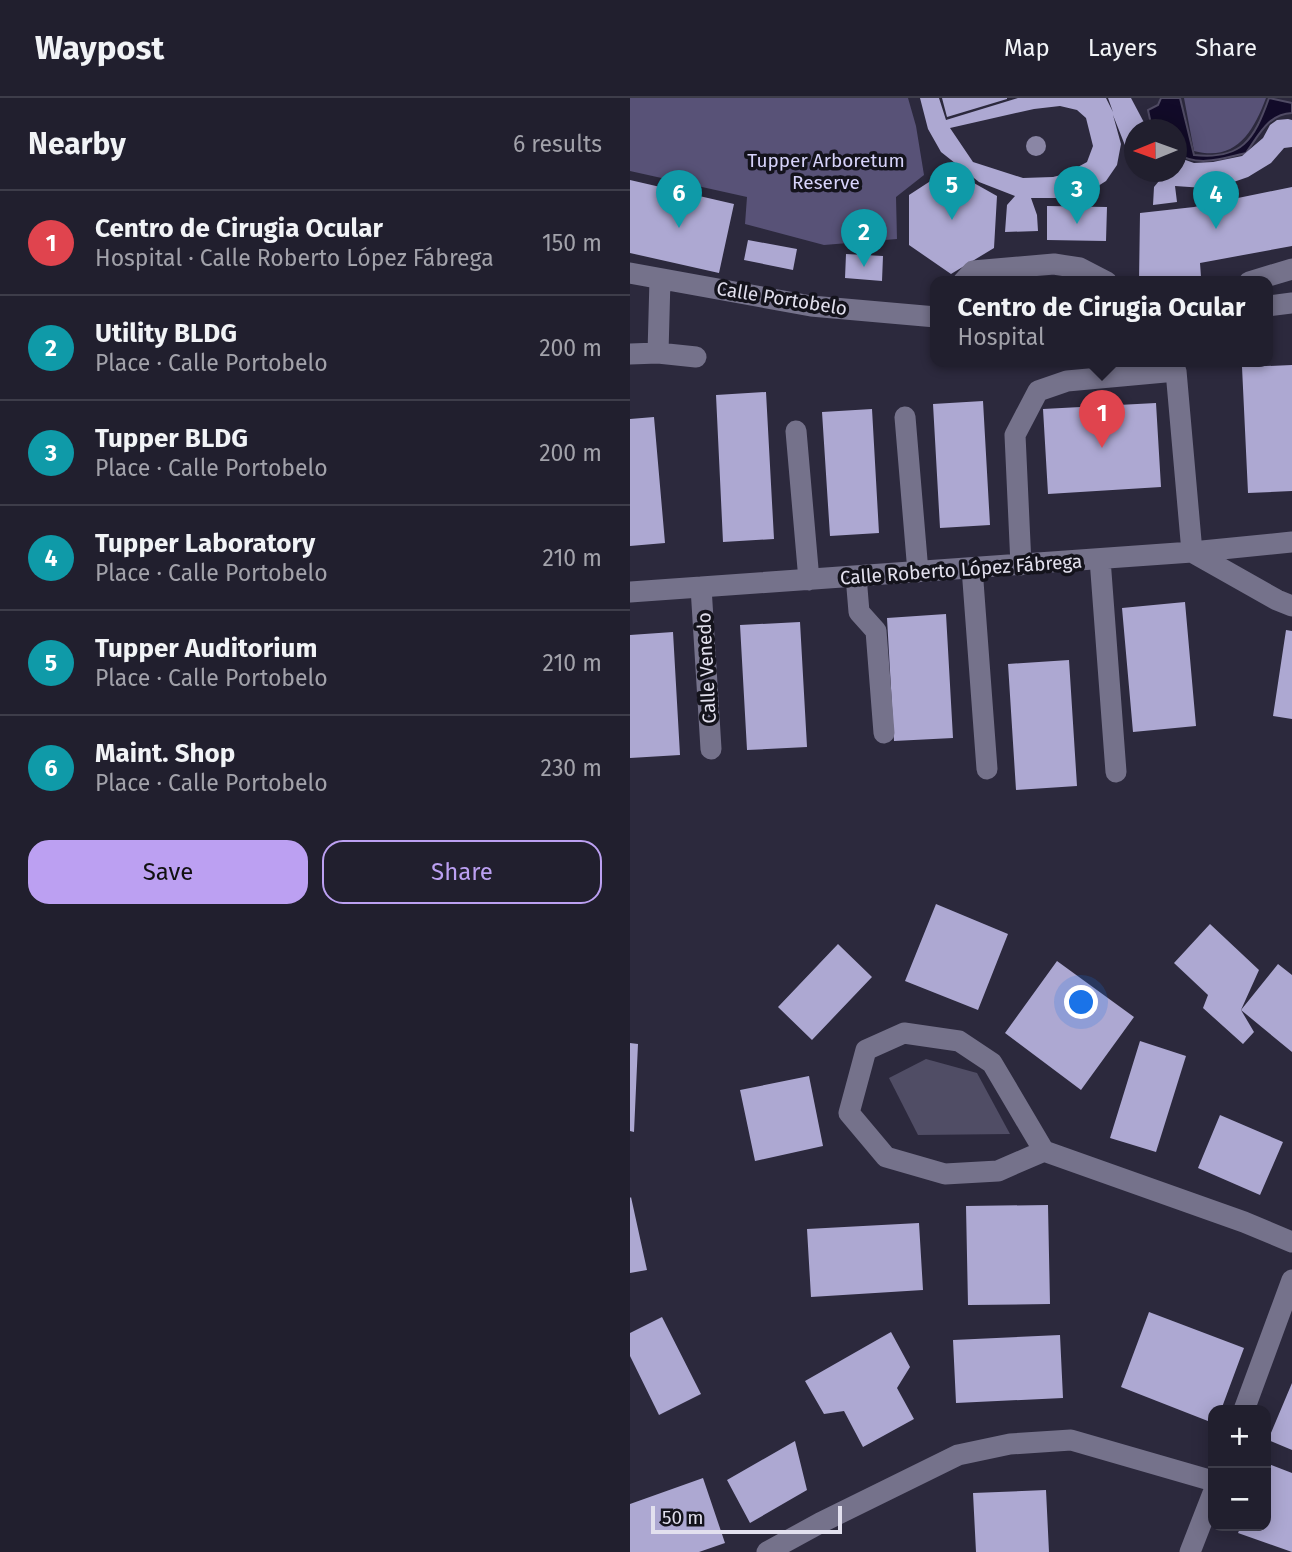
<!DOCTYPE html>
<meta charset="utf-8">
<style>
:root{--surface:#211f2e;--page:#292736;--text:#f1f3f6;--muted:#a2a2aa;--line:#3e3d4a;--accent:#bca0f2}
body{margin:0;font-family:"Fira Sans",sans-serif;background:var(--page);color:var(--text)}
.controls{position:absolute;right:21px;bottom:21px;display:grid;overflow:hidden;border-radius:14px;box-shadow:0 4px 18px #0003}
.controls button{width:63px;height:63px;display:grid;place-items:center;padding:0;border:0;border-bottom:2px solid var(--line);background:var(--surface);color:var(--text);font:35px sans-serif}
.compass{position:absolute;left:494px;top:21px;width:63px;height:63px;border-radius:50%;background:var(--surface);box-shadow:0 4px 18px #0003;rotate:269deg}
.scale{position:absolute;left:21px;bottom:18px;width:191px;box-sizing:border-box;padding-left:7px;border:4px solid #e2e0ee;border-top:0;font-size:19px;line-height:24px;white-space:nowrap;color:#e2e0ee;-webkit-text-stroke:5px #14131c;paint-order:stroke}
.you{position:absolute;left:452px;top:905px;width:24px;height:24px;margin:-18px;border:5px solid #fff;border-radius:50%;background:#1a73e8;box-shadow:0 0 0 10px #1a73e833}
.badge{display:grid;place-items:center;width:46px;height:46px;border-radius:50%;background:var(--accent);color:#fff;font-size:23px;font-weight:700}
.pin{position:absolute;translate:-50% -58px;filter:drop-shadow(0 2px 4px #0008)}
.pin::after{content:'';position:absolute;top:37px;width:24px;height:21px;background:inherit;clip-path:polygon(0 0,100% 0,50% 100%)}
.popup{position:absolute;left:300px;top:178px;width:343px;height:91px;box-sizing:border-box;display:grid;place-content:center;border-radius:14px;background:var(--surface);filter:drop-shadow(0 2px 5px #0005);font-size:23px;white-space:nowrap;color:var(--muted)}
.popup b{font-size:26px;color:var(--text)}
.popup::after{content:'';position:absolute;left:50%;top:100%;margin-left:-14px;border:14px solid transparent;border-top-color:var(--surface)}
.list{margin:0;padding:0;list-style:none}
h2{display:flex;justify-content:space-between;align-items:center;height:91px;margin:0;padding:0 28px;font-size:30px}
h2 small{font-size:23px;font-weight:400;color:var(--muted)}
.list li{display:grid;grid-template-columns:46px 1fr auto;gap:21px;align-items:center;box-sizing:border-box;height:105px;padding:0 28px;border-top:2px solid var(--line)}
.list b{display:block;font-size:26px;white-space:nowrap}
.list p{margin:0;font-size:23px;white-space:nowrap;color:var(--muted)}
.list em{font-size:23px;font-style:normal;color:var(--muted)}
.actions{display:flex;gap:14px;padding:21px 28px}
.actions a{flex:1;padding:16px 0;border:2px solid var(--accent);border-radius:21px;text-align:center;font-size:24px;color:var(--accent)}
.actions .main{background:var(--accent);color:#111}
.map{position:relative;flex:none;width:662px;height:1454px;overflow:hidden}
header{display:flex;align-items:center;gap:42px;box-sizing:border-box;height:98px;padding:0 35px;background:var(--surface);border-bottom:2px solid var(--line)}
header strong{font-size:33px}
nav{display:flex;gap:38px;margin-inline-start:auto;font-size:24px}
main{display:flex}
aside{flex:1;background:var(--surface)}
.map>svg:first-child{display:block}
</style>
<header>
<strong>Waypost</strong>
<nav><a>Map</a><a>Layers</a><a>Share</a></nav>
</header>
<main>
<aside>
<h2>Nearby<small>6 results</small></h2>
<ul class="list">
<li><span class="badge" style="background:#e0444e">1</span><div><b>Centro de Cirugia Ocular</b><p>Hospital · Calle Roberto López Fábrega</p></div><em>150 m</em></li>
<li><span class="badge" style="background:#0f9aa8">2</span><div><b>Utility BLDG</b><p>Place · Calle Portobelo</p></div><em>200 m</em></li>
<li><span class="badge" style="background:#0f9aa8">3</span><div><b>Tupper BLDG</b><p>Place · Calle Portobelo</p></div><em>200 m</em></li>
<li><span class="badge" style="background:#0f9aa8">4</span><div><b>Tupper Laboratory</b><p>Place · Calle Portobelo</p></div><em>210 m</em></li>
<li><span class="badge" style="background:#0f9aa8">5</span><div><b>Tupper Auditorium</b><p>Place · Calle Portobelo</p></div><em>210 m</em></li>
<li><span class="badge" style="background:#0f9aa8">6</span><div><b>Maint. Shop</b><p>Place · Calle Portobelo</p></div><em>230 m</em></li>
</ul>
<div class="actions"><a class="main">Save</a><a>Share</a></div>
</aside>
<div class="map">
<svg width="662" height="1454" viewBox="0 0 662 1454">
<rect width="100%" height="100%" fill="#2c293d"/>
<!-- green -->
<path fill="#504d65" d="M296 961 347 975 380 1036 288 1037 259 980Z"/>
<!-- forest -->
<path fill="#585277" d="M0 0H278L286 28 294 77 266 99 267 141 194 147 115 126 117 99 0 73Z
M554 0H636C623 35 605 64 564 53Z"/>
<!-- water -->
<path fill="#120b29" stroke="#504b64" stroke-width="2" d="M531 0H550L564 57C612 62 624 42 639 0L662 5V15C638 16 629 37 616 55 594 60 567 70 547 55V32L522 31 518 12 528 7Z"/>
<!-- building -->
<path fill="#ada8d2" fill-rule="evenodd" d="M290 0H309L316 22 388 0H476L483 14 478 0H501L518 32H505V63L496 50 483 17 491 46 487 67 476 83 457 95 437 100H401L407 117 408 133 375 134 377 107 385 98 349 84 311 54 298 31ZM430 8 447 12 456 20 463 48 457 64 435 76 423 79 393 80 343 64 320 30 404 11Z
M312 0H377V1L317 19Z
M658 21 662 22V49L654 50 641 65 618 79 595 87 574 90 545 88 547 104 523 107 524 89 529 83 515 74H547V59L564 65 583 64 612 58 633 40 640 27 647 22Z
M319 71 367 98 364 150 321 176 279 147V97Z
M0 82 104 106 89 175 0 155Z
M662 89V148L570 165 571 179 509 184 510 115 564 109Z
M417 108 477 109 476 143 417 142Z
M118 142 167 151 163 172 114 162Z
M216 156 253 158 252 183 215 180Z
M662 267V393L618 395 612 269Z
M136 294 144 441 93 444 86 297Z
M353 303 360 427 310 430 303 306Z
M526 305 531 389 418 396 413 311Z
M242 311 249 435 200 438 192 314Z
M24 319 35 445 0 448V321Z
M555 504 566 628 503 634 492 510Z
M316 516 323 640 264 643 257 520Z
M170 524 177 649 117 652 110 527Z
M656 532 662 533V621L643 618Z
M43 534 50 657 0 660V537Z
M439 562 447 688 386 692 378 566Z
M306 806 378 836 348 912 275 883Z
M580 826 629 872 611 912 648 866 662 877V954L611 912 624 934 613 946 573 910 578 897 544 865Z
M208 846 242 879 182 942 148 909Z
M427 863 504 919 451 992 375 935Z
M510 943 556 958 526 1054 480 1040Z
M0 945 8 946 4 1034 0 1033Z
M179 978 193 1048 125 1063 110 992Z
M590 1017 653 1044 630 1097 568 1070Z
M1 1099 17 1172 0 1175V1100Z
M418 1107 420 1206 338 1207 336 1108Z
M289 1125 293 1192 181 1199 177 1131Z
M519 1214 614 1250 591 1312H583V1325L491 1289Z
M32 1219 71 1296 29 1317 0 1258V1235Z
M261 1234 280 1269 267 1290 284 1321 233 1349 214 1313 194 1316 175 1283Z
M430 1237 433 1300 326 1305 323 1242Z
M662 1285V1352L638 1342Z
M165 1343 177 1392 120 1425 97 1382Z
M636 1365 662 1375V1454L608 1435 611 1428H636Z
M73 1380 95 1445 69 1454H0V1406Z
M416 1392 419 1454H346L343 1395Z"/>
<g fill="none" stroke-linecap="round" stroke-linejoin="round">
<!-- minor -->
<path stroke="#75728b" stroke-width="21" d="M0 175 181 208 306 219
M333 184 343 173 424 166 450 170 477 184
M619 184 662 171
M638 208 662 205
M28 255 30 181
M0 256 28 255 66 259
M275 319 288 474
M166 333 179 482
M470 461 486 674
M391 467 385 337 408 293 437 283 546 273 562 454 647 502 662 508
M342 470 357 671
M226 478 229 514 246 533 254 635
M71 489 81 651
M0 494 562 454 662 444
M414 1053 368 1073 315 1076 256 1059 219 1015 236 952 274 935 329 943 362 965 414 1053 614 1124 662 1144
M614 1312 662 1182
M137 1454 190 1425 328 1357 380 1346 441 1342 583 1383
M560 1454 583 1395"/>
</g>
<!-- trees -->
<circle fill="#8a86a5" cx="406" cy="48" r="10"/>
<g text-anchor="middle" stroke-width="7" stroke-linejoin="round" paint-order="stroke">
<!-- park labels -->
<g font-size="19" fill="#d7d3fa" stroke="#14131c">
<text x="196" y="69">Tupper Arboretum<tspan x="196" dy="22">Reserve</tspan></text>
</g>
<!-- street labels -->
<g font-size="19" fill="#e2e0ee" stroke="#14131c">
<text transform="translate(152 200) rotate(9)" y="7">Calle Portobelo</text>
<text transform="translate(331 471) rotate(-4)" y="7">Calle Roberto López Fábrega</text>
<text transform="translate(76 570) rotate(-93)" y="7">Calle Venedo</text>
</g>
</g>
</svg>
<div class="controls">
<button>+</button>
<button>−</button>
</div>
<svg class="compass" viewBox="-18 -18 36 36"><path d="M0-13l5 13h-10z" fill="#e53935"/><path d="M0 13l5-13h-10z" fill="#a2a2aa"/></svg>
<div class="scale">50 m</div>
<div class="you"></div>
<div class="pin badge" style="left:472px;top:350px;background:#e0444e">1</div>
<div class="popup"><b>Centro de Cirugia Ocular</b>Hospital</div>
<div class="pin badge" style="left:234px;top:169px;background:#0f9aa8">2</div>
<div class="pin badge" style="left:447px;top:126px;background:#0f9aa8">3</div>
<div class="pin badge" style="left:586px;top:131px;background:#0f9aa8">4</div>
<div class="pin badge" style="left:322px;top:122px;background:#0f9aa8">5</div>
<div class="pin badge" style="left:49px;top:130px;background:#0f9aa8">6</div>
</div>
</main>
